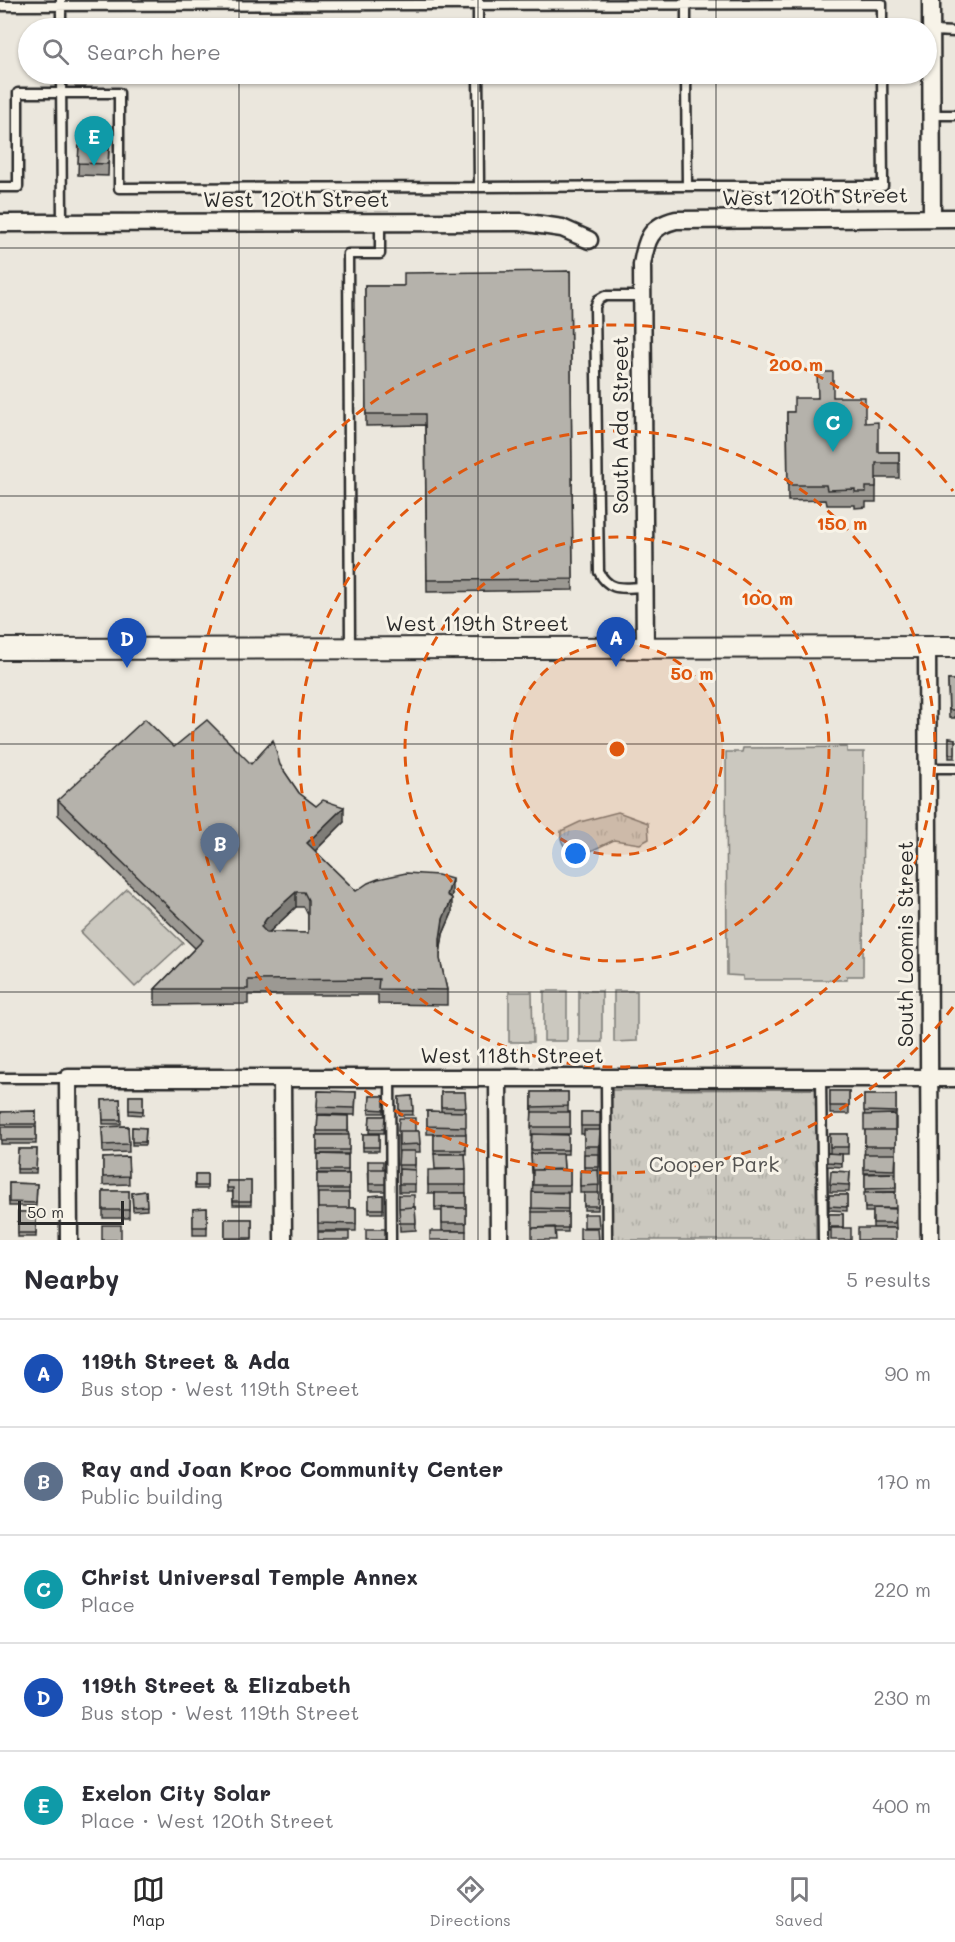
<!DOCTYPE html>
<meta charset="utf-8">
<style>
:root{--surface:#fff;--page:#f7f7f7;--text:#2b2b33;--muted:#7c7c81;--line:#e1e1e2;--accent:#2b2b2b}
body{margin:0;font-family:Mali,sans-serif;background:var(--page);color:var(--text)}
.scale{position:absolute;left:18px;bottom:15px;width:106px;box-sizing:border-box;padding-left:6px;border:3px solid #2b2b2b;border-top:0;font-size:16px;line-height:21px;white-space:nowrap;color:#2b2b2b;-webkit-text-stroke:4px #f7f3e8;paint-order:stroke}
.you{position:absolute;left:576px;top:854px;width:21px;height:21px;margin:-15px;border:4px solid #fff;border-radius:50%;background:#1a73e8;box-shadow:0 0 0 9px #1a73e833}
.badge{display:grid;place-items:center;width:39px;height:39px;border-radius:50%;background:var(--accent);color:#fff;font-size:20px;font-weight:700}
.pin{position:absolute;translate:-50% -50px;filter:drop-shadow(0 2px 3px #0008)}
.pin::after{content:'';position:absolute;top:32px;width:21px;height:18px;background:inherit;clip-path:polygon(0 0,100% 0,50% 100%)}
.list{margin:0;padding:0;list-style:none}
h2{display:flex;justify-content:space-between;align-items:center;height:78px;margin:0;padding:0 24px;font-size:26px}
h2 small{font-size:20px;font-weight:400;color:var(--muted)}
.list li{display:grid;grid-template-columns:39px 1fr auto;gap:18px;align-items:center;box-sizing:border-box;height:108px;padding:0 24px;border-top:2px solid var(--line)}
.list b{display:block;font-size:22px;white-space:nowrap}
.list p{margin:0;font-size:20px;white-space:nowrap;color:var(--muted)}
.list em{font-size:20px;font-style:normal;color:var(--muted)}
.icon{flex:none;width:33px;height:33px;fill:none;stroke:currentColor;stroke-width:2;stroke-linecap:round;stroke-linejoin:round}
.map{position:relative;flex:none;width:955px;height:1240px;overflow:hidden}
.search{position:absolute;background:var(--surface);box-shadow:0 2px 4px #0004;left:18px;right:18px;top:18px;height:66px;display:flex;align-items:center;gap:15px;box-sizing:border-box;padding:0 21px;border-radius:33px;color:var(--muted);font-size:22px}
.sheet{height:618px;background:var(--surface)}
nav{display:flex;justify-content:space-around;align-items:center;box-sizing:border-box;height:84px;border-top:2px solid var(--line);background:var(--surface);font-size:16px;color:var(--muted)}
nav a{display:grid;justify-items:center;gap:3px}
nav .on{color:var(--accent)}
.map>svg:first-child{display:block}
</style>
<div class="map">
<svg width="955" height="1240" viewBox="0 0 955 1240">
<defs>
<pattern id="park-tufts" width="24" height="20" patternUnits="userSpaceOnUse" patternTransform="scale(1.5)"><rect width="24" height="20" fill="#cbc8bf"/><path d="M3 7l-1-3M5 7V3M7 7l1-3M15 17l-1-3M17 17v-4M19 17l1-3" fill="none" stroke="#aeaca4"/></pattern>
</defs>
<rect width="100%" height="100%" fill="#ebe7dd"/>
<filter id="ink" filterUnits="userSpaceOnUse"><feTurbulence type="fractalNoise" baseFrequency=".0167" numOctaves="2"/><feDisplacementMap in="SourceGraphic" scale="12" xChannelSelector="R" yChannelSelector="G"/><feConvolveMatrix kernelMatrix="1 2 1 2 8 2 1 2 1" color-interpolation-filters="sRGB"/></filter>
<g filter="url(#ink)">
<!-- grass -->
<path fill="#cbc8bf" stroke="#7b7a75" stroke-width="1.5" d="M847 747V752H864L863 976H847V980H743V976L727 975 726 752H742L743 748Z
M127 889 183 943 135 987 81 932Z
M544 991H567V1041H544Z
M579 991H602V1042H579Z
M614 991H637V1041L614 1042Z
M509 992H532L533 1042H509Z"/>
<!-- park -->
<path fill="url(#park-tufts)" stroke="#7b7a75" stroke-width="1.5" d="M618 812 648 823 649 839 640 844 614 840 578 857C567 850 559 844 561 831L580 822Z
M816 1089V1240H612L611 1090Z"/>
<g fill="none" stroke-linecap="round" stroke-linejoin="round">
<!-- service casing -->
<g stroke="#2b2b2b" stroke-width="13">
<path id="service" d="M61 0V28
M478 0V28
M686 0V28
M0 6 882 4V28
M932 31 955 32
M61 74 62 223
M478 74 479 187 687 186
M686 74 687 186H883L882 74
M932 115H955
M0 187H18V93H119V188L479 187
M642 296H605L598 300 595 307 599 572C610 593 624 587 644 587
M350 648 348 254H380V222
M927 768H955
M0 1078H68
M390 1078 391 1240
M606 1078 607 1240
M821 1078 823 1240"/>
</g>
<!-- minor casing -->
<g stroke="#2b2b2b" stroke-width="21">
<path id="minor" d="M931 0 932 218
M0 223 521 222 562 228 589 240
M927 647 930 1240
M645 648 642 265C646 240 650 226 676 220L955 218
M282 1078 283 1240
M498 1078 499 1240
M69 1240 68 1078H955"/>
</g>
<!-- tertiary casing -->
<g stroke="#2b2b2b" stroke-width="24">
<path id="tertiary" d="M0 649 955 647"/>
</g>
<!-- service -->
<use href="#service" stroke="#f7f3e8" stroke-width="8"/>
<!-- minor -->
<use href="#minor" stroke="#f7f3e8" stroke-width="16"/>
<!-- tertiary -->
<use href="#tertiary" stroke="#f7f3e8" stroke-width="20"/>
</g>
<!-- wall -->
<path fill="#9c9993" stroke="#2b2b2b" stroke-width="1.5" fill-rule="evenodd" d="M79 146H109L108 176 78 175Z
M570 271 573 590 427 592 425 425 366 426 365 286H404Z
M833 397 865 423 878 452H899V478H876V502H866V507L855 508V505H827L826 500 788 501 787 412H794L817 398Z
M948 680H955V718H949Z
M949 738 955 739V758H949Z
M174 747 251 764 280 765 299 793 316 806 344 822 315 851 356 891 452 894 450 897 452 913 443 934 440 954V959L447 990V1005L378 1004V995H248V1004L155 1005V989L195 948 58 815V800ZM296 907H304L308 915V933L269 932Z
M318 1091 356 1092 355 1115 317 1114Z
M830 1091H849V1114H830Z
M441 1092H465L466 1154H434V1134H441H427V1111L441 1112Z
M532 1092H568V1112H570V1134H551L568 1135V1154H563L564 1170H570V1192L539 1193H568V1232H555L532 1212 533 1173H532L531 1154H551H531Z
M864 1095H896V1192H875H895L896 1228H873V1212H865V1174L891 1173H864L865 1134Z
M129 1096H143V1115L129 1114Z
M370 1096H384V1113H369Z
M412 1096 413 1115H399V1097Z
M120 1099 121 1124H103L102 1100Z
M36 1111V1144H1V1112Z
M581 1112H600L598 1210H584V1193H580V1178L584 1170V1134H581Z
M318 1115 348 1116 349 1154H317V1135H342H317Z
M370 1116H385L384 1133H369Z
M128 1126 129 1152 103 1153 102 1127Z
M132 1127 146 1128 145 1145H132Z
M415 1131H419L420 1152H415V1192H399L398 1135Z
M363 1134H379V1151H363Z
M830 1134H848V1154H842V1167L827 1166V1153H830Z
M18 1149H37L36 1173H17Z
M318 1154 348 1155V1174L318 1173Z
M465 1154 466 1193H452H466V1231H442V1211H435V1193H428V1178L435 1170Z
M128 1157 129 1184 103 1185V1158Z
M368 1161 383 1169H385V1191H369Z
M831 1171 850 1172 849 1192H830Z
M195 1174H207V1189H195Z
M317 1174H349V1208H356V1231H318Z
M227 1181H251V1205H233V1192H227Z
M9 1183 37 1184 36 1206H9Z
M103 1191H129V1218H103Z
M146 1191 147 1210 133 1211 132 1193Z
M383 1195V1213H369V1196Z
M399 1195 414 1207H415L416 1230 400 1231Z
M829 1195H847V1211L829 1210Z
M207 1208V1235H193V1209Z
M18 1212H36V1237H18Z
M829 1214H843V1228L829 1231Z
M225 1219H252V1240H225Z"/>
<!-- shaded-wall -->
<path fill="#7f7d78" stroke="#2b2b2b" stroke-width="1.5" d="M344 807V822L307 859V843Z
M452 879V894L447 910 452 898V913L443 934 440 955V939L443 919 447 895Z
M296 892V907L266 935 261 927 266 919Z"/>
<!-- building -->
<path fill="#b5b2ab" stroke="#2b2b2b" stroke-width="1.5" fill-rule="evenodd" d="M79 146H109L108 164 78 163Z
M570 271 573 579 427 580 425 414H366L365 286H404V273Z
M817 372H833V397H865V423L878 422V452H899V463H876V487H866V492H855V489L827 490 826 485H788L787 412H794V398H818Z
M948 680H955V710H949Z
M145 719 174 747 207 720 251 764 273 740 280 765 299 793 316 806 323 800 344 807 307 843 356 891 368 883 378 879 406 873 438 875 452 879 447 895 452 898 443 919 440 939V959L447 990 378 989 379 979 248 980V989H155L203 940 58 800ZM296 892H304L308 900V933L266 932 261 927 266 919Z
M949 738 955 739V754H949Z
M318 1091 356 1092 355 1108 317 1107Z
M830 1091H849V1106H830Z
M441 1092H465L466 1107H441Z
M532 1092H568V1106L532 1107Z
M864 1095H896V1112L864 1111Z
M129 1096H143V1111L129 1110Z
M370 1096H384V1110L369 1109Z
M412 1096 413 1111H399V1097Z
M120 1099 121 1120H103L102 1100Z
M36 1111V1124H1V1112Z
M427 1111 466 1112V1127L427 1126Z
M532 1112H570V1127H531Z
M581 1112H600V1126H581Z
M895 1114V1130H864V1115Z
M318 1115 348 1116V1131H317Z
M370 1116H385L384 1129H369Z
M399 1118H415V1131H398Z
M128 1126 129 1144 103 1145 102 1127Z
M1 1127H36V1140H1Z
M132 1127 146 1128 145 1142H132Z
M584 1130H600L599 1146H584Z
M865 1130H896V1146H865Z
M399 1131H419L420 1144 399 1145Z
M363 1134H379V1147H363Z
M434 1134H466V1150H434Z
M532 1134 568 1135V1150H531Z
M830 1134H848V1147H830Z
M317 1135H349V1150H317Z
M18 1149H37L36 1169H17Z
M399 1151H415V1165H398Z
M827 1153 842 1154V1163L827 1162Z
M318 1154 348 1155V1170H318Z
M434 1154H465L466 1169H435Z
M531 1154H563L564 1169 532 1170Z
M584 1154H599V1167H584Z
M864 1154H896L895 1170 864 1169Z
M128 1157 129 1176 103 1177V1158Z
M368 1161H383V1169H369L368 1170Z
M369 1169H385V1184H369Z
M399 1169 415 1170V1184H399Z
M466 1169V1185H428V1170Z
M533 1170H570V1185H533Z
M598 1170 599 1185 580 1186V1171Z
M831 1171 850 1172 849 1185 830 1184Z
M895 1173 896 1188 865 1189V1174Z
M195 1174H207V1186H195Z
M317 1174H349V1189H317Z
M227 1181H251V1201H233V1188H227Z
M9 1183 37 1184 36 1203 9 1202Z
M103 1191H129V1210H103Z
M146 1191 147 1206 133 1207 132 1193Z
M532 1192 568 1193V1209L532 1208Z
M895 1192 896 1208H865L864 1193Z
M318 1193H349V1208H318Z
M435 1193H466V1208L435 1207Z
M584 1193H599L598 1206H584Z
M383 1195V1209H369V1196Z
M399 1195H414V1207L399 1208Z
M829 1195H847V1207L829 1206Z
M415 1207 416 1223H400L399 1208Z
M207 1208V1227H193V1209Z
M318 1208H356V1224L318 1223Z
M442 1208H466V1223H442Z
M873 1208 896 1209 895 1223H873Z
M18 1212H36V1233H18Z
M532 1212H568V1228H532Z
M584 1214H598L599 1227H584Z
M829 1214H843V1227H829Z
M225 1219H252V1238H225Z
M102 1225H121V1240H102Z
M555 1227 556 1240H532V1228Z
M580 1228H598L599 1240H580Z
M831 1228H851V1240H831Z
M858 1228H896V1240H858Z
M366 1229H385V1240H366Z
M430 1231H466V1240H430Z
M318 1232H349V1240H318Z"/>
</g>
<!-- grid -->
<path fill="none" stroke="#2b2b2b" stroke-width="1.5" stroke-opacity="0.55" d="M239 0V28M478 0V28M716 0V28M239 74V1240M478 74V1240M716 74V1240M0 248H955M0 496H955M0 744H955M0 992H955"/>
<!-- distance rings -->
<circle cx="617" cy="749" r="106" fill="#df570e" fill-opacity=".12"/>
<g fill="none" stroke="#df570e" stroke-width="3" stroke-dasharray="10 8">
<circle cx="617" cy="749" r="106"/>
<circle cx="617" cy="749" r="212"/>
<circle cx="617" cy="749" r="318"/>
<path d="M953 1007A424 424 0 1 1 953 491"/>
</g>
<g text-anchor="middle" stroke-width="6" stroke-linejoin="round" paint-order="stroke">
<!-- street labels -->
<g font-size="21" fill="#2b2b2b" stroke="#f7f3e8">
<text transform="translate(815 197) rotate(-1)" y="7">West 120th Street</text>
<text x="296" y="207">West 120th Street</text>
<text transform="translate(621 425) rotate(-90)" y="7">South Ada Street</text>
<text x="477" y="631">West 119th Street</text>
<text transform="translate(906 944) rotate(-90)" y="7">South Loomis Street</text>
<text x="512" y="1063">West 118th Street</text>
</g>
<!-- park labels -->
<g font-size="21" fill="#535250" stroke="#f7f3e8">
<text x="714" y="1172">Cooper Park</text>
</g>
</g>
<circle cx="617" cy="749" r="9" fill="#df570e" stroke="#f7f3e8" stroke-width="3"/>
<g font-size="18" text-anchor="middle" font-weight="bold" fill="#df570e" stroke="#f7f3e8" stroke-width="6" stroke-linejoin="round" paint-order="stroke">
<text x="796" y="371">200 m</text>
<text x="842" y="530">150 m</text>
<text x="767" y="605">100 m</text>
<text x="692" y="680">50 m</text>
</g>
</svg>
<div class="scale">50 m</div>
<div class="you"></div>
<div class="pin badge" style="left:616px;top:667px;background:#1a4fb4">A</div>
<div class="pin badge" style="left:220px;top:873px;background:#5c6f8a">B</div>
<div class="pin badge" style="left:833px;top:452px;background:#0f9aa8">C</div>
<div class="pin badge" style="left:127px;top:668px;background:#1a4fb4">D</div>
<div class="pin badge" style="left:94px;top:166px;background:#0f9aa8">E</div>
<div class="search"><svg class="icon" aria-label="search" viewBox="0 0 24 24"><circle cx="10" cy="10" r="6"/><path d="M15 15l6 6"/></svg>Search here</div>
</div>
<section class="sheet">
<h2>Nearby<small>5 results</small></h2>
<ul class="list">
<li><span class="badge" style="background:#1a4fb4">A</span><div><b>119th Street &amp; Ada</b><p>Bus stop · West 119th Street</p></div><em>90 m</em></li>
<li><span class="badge" style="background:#5c6f8a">B</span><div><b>Ray and Joan Kroc Community Center</b><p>Public building</p></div><em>170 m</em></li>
<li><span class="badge" style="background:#0f9aa8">C</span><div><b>Christ Universal Temple Annex</b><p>Place</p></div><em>220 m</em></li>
<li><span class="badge" style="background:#1a4fb4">D</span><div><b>119th Street &amp; Elizabeth</b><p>Bus stop · West 119th Street</p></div><em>230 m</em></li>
<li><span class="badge" style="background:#0f9aa8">E</span><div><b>Exelon City Solar</b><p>Place · West 120th Street</p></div><em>400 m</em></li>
</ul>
</section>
<nav>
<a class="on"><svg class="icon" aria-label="map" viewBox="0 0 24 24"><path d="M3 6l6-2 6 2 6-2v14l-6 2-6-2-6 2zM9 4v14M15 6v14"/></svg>Map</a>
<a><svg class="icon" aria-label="directions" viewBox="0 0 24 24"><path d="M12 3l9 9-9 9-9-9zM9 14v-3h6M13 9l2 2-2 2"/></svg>Directions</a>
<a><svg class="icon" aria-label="saved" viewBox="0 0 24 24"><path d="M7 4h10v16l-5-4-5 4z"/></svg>Saved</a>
</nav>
